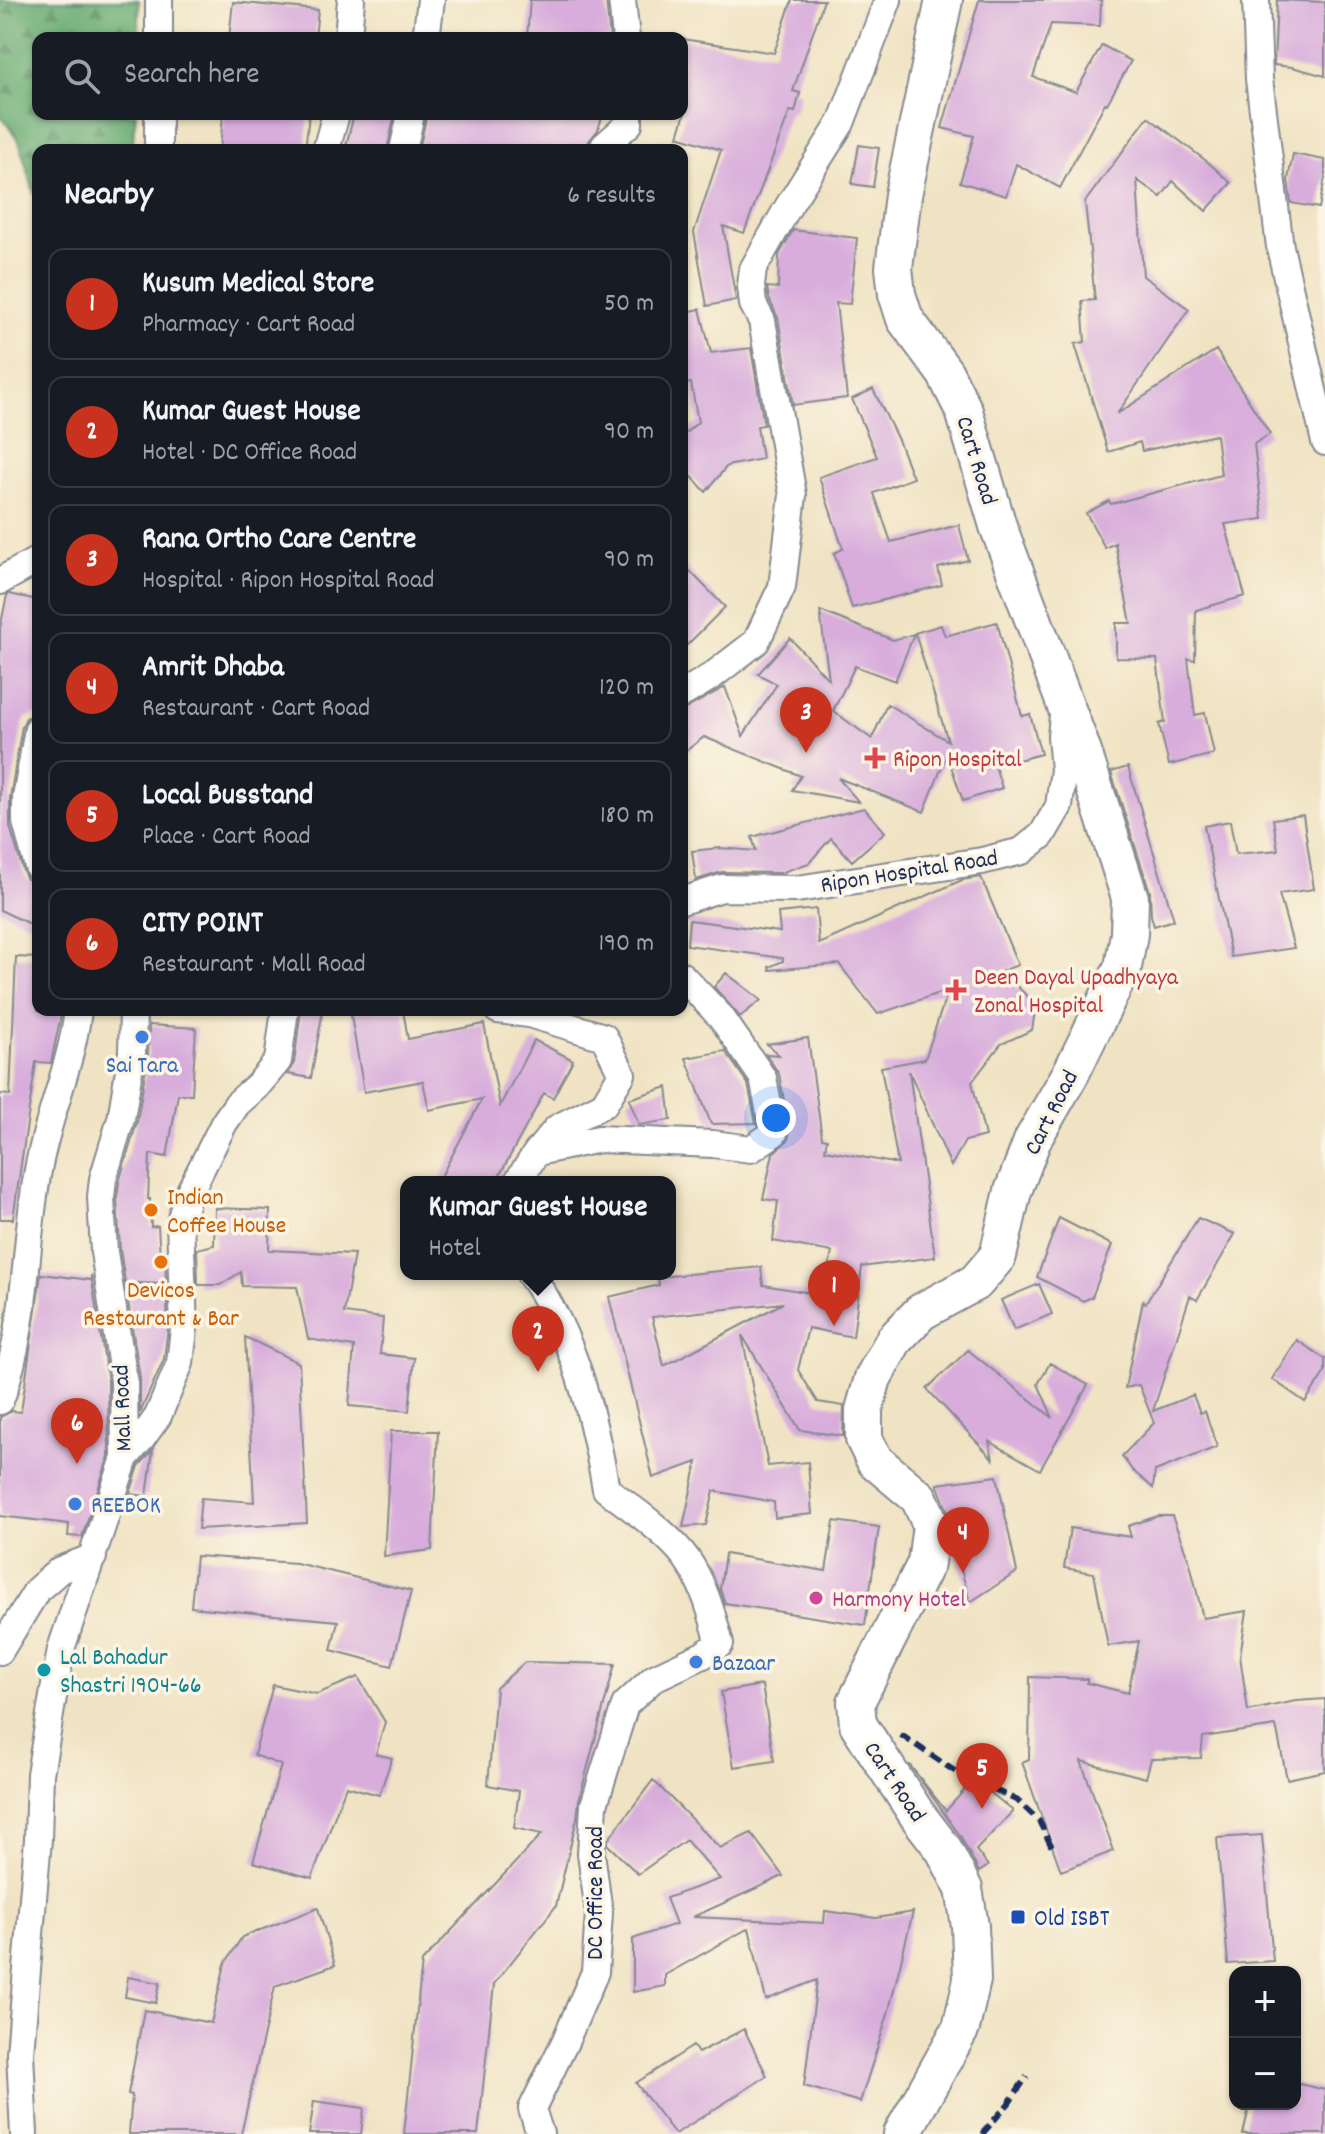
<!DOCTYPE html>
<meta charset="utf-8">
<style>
:root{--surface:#171b24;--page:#20242c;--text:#f1f3f6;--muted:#9ea1a6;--line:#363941;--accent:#c8321e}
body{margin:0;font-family:Dekko,sans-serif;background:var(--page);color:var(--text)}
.controls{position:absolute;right:24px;bottom:24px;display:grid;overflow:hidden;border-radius:16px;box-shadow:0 2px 6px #0004}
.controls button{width:72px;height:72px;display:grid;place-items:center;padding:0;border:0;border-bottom:2px solid var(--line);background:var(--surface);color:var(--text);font:40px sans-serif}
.you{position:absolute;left:776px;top:1118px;width:28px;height:28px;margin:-20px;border:6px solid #fff;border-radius:50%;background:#1a73e8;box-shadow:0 0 0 12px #1a73e833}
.badge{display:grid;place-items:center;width:52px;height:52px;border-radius:50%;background:var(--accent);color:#fff;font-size:26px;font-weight:700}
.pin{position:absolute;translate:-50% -66px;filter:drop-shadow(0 2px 4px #0008)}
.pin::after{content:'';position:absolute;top:42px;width:28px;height:24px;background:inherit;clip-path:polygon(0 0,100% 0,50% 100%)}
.popup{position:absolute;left:400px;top:1176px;width:276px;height:104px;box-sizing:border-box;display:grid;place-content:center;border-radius:16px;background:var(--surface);filter:drop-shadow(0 2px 6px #0005);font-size:26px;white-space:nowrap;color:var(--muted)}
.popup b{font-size:30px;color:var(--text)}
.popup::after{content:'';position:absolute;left:50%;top:100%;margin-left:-16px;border:16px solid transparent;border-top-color:var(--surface)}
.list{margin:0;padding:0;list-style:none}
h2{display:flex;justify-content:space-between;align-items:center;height:104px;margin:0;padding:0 32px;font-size:34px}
h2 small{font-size:26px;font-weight:400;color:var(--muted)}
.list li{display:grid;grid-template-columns:52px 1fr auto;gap:24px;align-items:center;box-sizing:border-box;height:112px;margin:0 16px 16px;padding:0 16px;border:2px solid var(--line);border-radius:16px}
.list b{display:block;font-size:30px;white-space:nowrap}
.list p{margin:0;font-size:26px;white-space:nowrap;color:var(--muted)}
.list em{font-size:26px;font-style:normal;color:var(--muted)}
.icon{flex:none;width:44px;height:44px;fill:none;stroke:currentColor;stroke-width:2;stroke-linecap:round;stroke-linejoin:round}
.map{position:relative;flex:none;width:1325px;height:2134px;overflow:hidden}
.search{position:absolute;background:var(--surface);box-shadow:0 2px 6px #0004;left:32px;top:32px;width:656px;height:88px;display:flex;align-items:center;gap:20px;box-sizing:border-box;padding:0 28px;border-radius:16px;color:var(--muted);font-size:30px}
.panel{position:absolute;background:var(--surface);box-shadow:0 2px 6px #0004;left:32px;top:144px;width:656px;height:872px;border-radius:16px}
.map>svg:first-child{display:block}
</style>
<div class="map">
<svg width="1325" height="2134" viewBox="0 0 1325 2134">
<defs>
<pattern id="forest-firs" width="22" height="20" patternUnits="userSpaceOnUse" patternTransform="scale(2)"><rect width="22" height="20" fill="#66ab71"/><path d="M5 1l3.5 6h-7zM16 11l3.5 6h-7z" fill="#538c60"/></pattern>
</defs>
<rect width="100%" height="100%" fill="#fcf5e5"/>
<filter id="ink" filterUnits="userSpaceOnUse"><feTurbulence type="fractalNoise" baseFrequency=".0125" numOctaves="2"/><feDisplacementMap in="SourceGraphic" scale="16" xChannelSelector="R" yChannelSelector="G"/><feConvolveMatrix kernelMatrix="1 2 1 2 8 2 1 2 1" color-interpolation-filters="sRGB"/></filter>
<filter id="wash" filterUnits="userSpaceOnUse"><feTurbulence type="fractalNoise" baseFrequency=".006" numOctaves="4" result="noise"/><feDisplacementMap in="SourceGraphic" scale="32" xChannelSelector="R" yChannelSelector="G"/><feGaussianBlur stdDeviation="1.8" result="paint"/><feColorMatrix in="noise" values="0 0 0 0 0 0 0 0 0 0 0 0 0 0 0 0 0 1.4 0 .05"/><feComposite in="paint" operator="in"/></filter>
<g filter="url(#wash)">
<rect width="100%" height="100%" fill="#f0e3c3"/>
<!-- forest -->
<path fill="url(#forest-firs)" stroke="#406d68" stroke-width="2" d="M0 0H139V38H38V114H136L132 150H38V197L34 193 19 141 0 114Z"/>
<g id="blocks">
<!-- building -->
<path fill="#d8addc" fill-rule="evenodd" d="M530 0H606L610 38H527Z
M792 0H824L793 91 800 93 795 112 790 111 744 233 723 226 736 300 707 306 694 232 721 150 678 136 685 113H682V39L774 53Z
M979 0H1101L1100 26 1051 24 1033 77 1076 92 1102 45 1131 61 1107 104 1105 103 1060 188 1016 164 1006 196 960 182 974 136 942 128Z
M1277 0 1325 2V76L1292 67 1274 65Z
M233 2 318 10 315 38H229Z
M223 114H309L305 150H220Z
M354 114H395L387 150H345Z
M427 114H603L598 130 589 141 587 150H419Z
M1148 117 1209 163 1231 183 1206 211 1173 181 1161 197 1137 180 1143 276 1189 309 1117 414 1216 350 1270 434 1254 444 1263 519 1225 524 1245 596 1196 610 1195 660 1188 659 1195 715 1205 713 1214 754 1169 765 1159 724 1165 722 1157 659 1116 658V623H1131L1115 543 1105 548 1086 513 1109 501 1111 504 1221 475 1216 435 1142 451 1140 442 1108 452 1075 344 1085 342 1082 301 1095 300 1085 202Z
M859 145 879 148 873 187 852 184Z
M1293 154 1325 160V178L1319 208 1291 203 1288 180Z
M793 230 857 238 850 304 836 303 847 398 793 405 778 318 769 299 767 287 778 288 779 255Z
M700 309 711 353 751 348 764 425 757 426 762 459 727 466 706 492 682 466V436L698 422 691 383 682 384V313Z
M873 389 898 440 913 478 874 493 891 542 959 525 968 560 938 568 942 585 852 608 834 553 843 549 819 477 877 457 852 399Z
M682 563 725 607 682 650Z
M9 594 38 600V713L26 718 22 726 10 798V826L23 871 27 879 38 883V928L0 910V628L7 595Z
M820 611 893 640 914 634 895 681 855 666 833 711 872 739 887 704 948 741 915 633 941 625 945 636 997 622 1022 716 1030 714 1041 754 995 766 1002 788 963 801 947 754 924 812 838 778 859 802 792 790 801 776 704 737 682 754V711L725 687 743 736 777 684 758 674 790 638 829 680Z
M1128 767 1174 920 1154 926 1151 915 1150 892 1111 772Z
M864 808 885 832 852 861 831 838 809 863 780 873 722 872 696 880 692 851 720 848 756 851 752 837Z
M1303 815 1314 889 1279 894 1294 948 1231 957 1204 826 1230 821 1236 854 1278 850 1273 819Z
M981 877 1018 965 1002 971 1036 1005 1032 1030 1001 1044 972 1082 985 1136 965 1141 951 1166 909 1071 935 1257 862 1267 853 1337 808 1328 798 1370 818 1402 844 1406 843 1436 800 1430 742 1335 768 1466 808 1462 812 1514 775 1518 774 1502 714 1491 706 1525 683 1527 697 1462 653 1478 609 1297 659 1285 658 1277 761 1267 763 1285 823 1295 832 1252 773 1241 778 1201 763 1199 773 1153 788 1140 790 1131 779 1074 766 1054 779 1055 767 1044 808 1038 822 1138 827 1139 825 1150 898 1164 881 1067 925 1059 948 990 878 1014 839 964 770 970 769 967 783 961V958L687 945 689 920 780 932 778 913 816 909 819 944 962 880ZM783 1303 740 1326 664 1366 652 1317Z
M16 957 38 958V1010H62L51 1063 36 1062 13 1219H0V1094L10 1095Z
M726 973 761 1000 740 1017 714 987Z
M301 1010H323L311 1078 288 1074 294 1063Z
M350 1010H403L408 1039 484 1024 500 1106 534 1040 573 1060 553 1098 544 1093 496 1182H438L482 1099 429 1110 423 1081 364 1092Z
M149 1025 196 1028 192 1094H178L167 1157 150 1154 148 1199H150L151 1227 158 1226 160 1257 165 1256 166 1284 137 1283 167 1298 168 1328 164 1359 140 1413V1378L120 1250 117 1197 119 1182 137 1122 148 1054Z
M725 1051 748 1084 756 1123 711 1124 686 1058Z
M667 1087 671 1120 639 1125 629 1099Z
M215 1208 270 1210 269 1250 354 1254 344 1313 383 1318 380 1354 414 1358 409 1411 349 1406 354 1347 308 1339 297 1287 242 1286 241 1272 220 1285H198L197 1249 214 1245Z
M1059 1218 1112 1245 1092 1297 1083 1301 1037 1277Z
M1198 1218 1235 1234 1197 1300 1190 1296 1153 1411 1193 1395 1200 1413 1205 1411 1217 1447 1155 1471 1153 1488 1132 1470 1122 1456 1154 1423 1139 1385 1125 1388 1143 1301 1146 1303Z
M41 1274 91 1280V1275L108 1381 109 1456 82 1537 68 1536 69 1524 0 1516V1417L12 1411 21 1412Z
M1039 1284 1052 1314 1014 1330 1001 1300Z
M245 1337 299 1363 307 1523 198 1529 201 1498 254 1502Z
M1297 1340 1325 1359V1372L1305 1402 1272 1379Z
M968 1350 1053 1418 1038 1384 1050 1363 1088 1385 1040 1470 989 1441 993 1459 927 1389Z
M391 1431H438L432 1550 384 1556Z
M153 1450 147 1496 130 1494 139 1466Z
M997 1476 1017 1572 970 1602 951 1533 950 1517 937 1484Z
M1158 1516H1172L1190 1563 1203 1618 1247 1611 1240 1656 1248 1711 1296 1701 1325 1699V1771L1287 1779 1276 1726 1203 1737 1201 1758 1151 1759 1146 1778 1081 1761 1114 1851 1061 1871 1022 1762 1029 1759 1030 1677 1087 1679V1683L1128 1693 1139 1641 1108 1646 1094 1573 1064 1568 1070 1528 1131 1537 1128 1526Z
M834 1521 879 1527 865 1625 725 1603 720 1589 725 1554 826 1571Z
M196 1556 296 1563 411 1591 392 1666 331 1650 338 1621 191 1607Z
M525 1662 615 1664 579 1800 577 1818 556 1906 494 1984 478 2134H404L422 1962 542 1834 514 1828 519 1791 488 1785 496 1688Z
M358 1677 385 1722 376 1754 392 1758 379 1795 346 1786 312 1878 253 1862 281 1765 254 1755 273 1685 317 1694Z
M762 1685 774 1761 734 1767 721 1692Z
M909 1764 946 1811 974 1779 1013 1811 976 1850 988 1866 979 1872 961 1837Z
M653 1780 720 1848 751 1833 783 1876 693 1917 824 1923 825 1911 876 1918 913 1912 888 2014 860 2102 804 2086 817 1980 766 2000 749 1928 665 1975V1986L633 1992V1939L676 1924 666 1898 720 1879 686 1840 638 1874 608 1845V1840Z
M1262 1835 1273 1961 1228 1964 1217 1838Z
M318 1908 335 1965 275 1986 241 2134H129L132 2095 128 2094 144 2010 211 2023 225 1964 242 1937Z
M128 1977 160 1983 156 2003 125 1997Z
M744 2029 767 2076 675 2134 636 2083 693 2046 698 2053Z
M1295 2083 1325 2090V2134H1243L1250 2104H1295Z
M314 2101 364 2108 361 2134H309Z"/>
</g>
</g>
<g filter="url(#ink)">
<use href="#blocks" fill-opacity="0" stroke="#868990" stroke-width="2"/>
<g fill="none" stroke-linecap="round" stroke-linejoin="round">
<!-- minor casing -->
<g stroke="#868990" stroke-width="30">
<path id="minor" d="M622 0 626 38
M1256 0 1259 79 1280 247 1325 442
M159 38V0
M348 38 351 0
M426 38 431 0
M158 150V114
M326 150 336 114
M403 150 411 114
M603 150 604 146 629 124V114
M0 581 38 560
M682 694 712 676 756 642 782 587 793 495 762 321 753 304 751 286 753 269 788 207 841 123 888 0
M38 729 26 798V822L38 867
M682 901 722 888 797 889 982 861 1022 851 1042 835 1059 806 1064 770 1061 736 1063 715
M498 1010 529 1014 604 1037 622 1074 604 1104 557 1128 537 1152 517 1182
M537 1152 599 1139 713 1144 751 1149 774 1133 763 1078 721 1017 682 976
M530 1274C575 1337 593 1415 606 1489 630 1507 669 1534 686 1558 704 1583 712 1614 720 1644L703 1655 654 1678 625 1705 594 1805 591 1853 599 1913 595 1972 565 2042 532 2109 540 2134
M0 1401C29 1322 23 1246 39 1165 49 1113 72 1063 78 1010
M125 1458 143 1437 158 1416 180 1363 184 1329 180 1222 187 1197 224 1123 237 1104 258 1085 278 1061 285 1010
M0 1651 37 1590 60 1570 93 1557
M24 2134 20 2053 38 1839 40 1774 61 1649 125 1458 124 1380 104 1252 101 1197 103 1179 121 1119 132 1052 133 1010"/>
</g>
<!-- secondary casing -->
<g stroke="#868990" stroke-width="40">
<path id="secondary" d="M902 2134 961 2028 972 1980 970 1926 964 1889 944 1850 918 1816 858 1724 856 1702 926 1563 931 1525 919 1498 875 1461 864 1439V1410L873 1378 894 1340 921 1312 976 1282 998 1256 1013 1191 1033 1139 1071 1073 1123 967 1129 934 1130 898 1082 749 998 526 964 411 945 373 905 319 897 294 894 268 903 195 944 0"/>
</g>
<!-- minor -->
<use href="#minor" stroke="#fff" stroke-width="26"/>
<!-- secondary -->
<use href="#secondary" stroke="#fff" stroke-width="36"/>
<!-- rail -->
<path stroke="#1b2f5e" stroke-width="6" stroke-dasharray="12 6" stroke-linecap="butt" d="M901 1735 953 1770 1018 1801 1039 1821 1052 1847
M982 2134 1009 2103 1027 2076"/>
</g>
</g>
<!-- markers -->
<g fill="#e0444e" stroke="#fcf5e5" stroke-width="3">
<path d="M871 746h8v8h8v8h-8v8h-8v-8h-8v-8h8z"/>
<path d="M952 978h8v8h8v8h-8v8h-8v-8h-8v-8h8z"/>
</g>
<g fill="#3f7fe0" stroke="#fcf5e5" stroke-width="3">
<circle cx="142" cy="1037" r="8"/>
<circle cx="75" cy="1504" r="8"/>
<circle cx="696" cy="1662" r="8"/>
</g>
<g fill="#e8710a" stroke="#fcf5e5" stroke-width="3">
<circle cx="151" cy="1210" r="8"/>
<circle cx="161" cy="1262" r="8"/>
</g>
<circle fill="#d1479c" stroke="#fcf5e5" stroke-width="3" cx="816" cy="1598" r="8"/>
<circle fill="#0f9aa8" stroke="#fcf5e5" stroke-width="3" cx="44" cy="1670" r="8"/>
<rect fill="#1a4fb4" stroke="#fcf5e5" stroke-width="3" x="1010" y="1909" width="16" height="16" rx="4"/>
<g text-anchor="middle" stroke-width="7" stroke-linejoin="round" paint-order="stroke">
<!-- street labels -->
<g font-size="24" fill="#1b2f5e" stroke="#fcf5e5">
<text transform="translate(978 460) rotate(73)" y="8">Cart Road</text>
<text transform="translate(909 870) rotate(-9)" y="8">Ripon Hospital Road</text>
<text transform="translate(1050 1112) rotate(-63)" y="8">Cart Road</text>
<text transform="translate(121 1408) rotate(-92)" y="8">Mall Road</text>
<text transform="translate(896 1781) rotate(56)" y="8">Cart Road</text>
<text transform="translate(594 1893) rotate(-90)" y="8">DC Office Road</text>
</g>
<!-- health labels -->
<g font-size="24" fill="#be3a42" stroke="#fcf5e5" text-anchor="start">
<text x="893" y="766">Ripon Hospital</text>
<text x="974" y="984">Deen Dayal Upadhyaya<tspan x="974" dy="28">Zonal Hospital</tspan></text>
</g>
<!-- shop labels -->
<g font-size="24" fill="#366cbe" stroke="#fcf5e5" text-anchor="start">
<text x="142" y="1072" text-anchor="middle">Sai Tara</text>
<text x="91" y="1512">REEBOK</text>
<text x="712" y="1670">Bazaar</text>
</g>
<!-- food labels -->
<g font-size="24" fill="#c56008" stroke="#fcf5e5" text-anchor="start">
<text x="167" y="1204">Indian<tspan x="167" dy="28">Coffee House</tspan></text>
<text x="161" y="1297" text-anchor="middle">Devicos<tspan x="161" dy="28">Restaurant &amp; Bar</tspan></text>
</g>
<!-- hotel labels -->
<g font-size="24" fill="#b23c85" stroke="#fcf5e5" text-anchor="start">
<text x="832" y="1606">Harmony Hotel</text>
</g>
<!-- culture labels -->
<g font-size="24" fill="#0d838f" stroke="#fcf5e5" text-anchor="start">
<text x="60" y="1664">Lal Bahadur<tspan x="60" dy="28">Shastri 1904-66</tspan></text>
</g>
<!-- transit labels -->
<g font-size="24" fill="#164399" stroke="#fcf5e5" text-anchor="start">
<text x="1034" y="1925">Old ISBT</text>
</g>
</g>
</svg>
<div class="controls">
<button>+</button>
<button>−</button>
</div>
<div class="you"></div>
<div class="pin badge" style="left:834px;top:1326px">1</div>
<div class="pin badge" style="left:538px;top:1372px">2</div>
<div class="popup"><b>Kumar Guest House</b>Hotel</div>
<div class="pin badge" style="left:806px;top:753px">3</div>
<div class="pin badge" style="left:963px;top:1573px">4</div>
<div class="pin badge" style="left:982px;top:1809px">5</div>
<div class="pin badge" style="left:77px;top:1464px">6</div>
<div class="search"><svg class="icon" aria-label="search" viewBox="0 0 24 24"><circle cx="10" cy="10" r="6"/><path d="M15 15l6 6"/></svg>Search here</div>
<section class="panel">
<h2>Nearby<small>6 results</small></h2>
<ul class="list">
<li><span class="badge">1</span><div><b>Kusum Medical Store</b><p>Pharmacy · Cart Road</p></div><em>50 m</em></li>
<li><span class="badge">2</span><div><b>Kumar Guest House</b><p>Hotel · DC Office Road</p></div><em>90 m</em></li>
<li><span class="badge">3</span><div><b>Rana Ortho Care Centre</b><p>Hospital · Ripon Hospital Road</p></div><em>90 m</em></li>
<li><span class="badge">4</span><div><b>Amrit Dhaba</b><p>Restaurant · Cart Road</p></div><em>120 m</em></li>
<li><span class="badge">5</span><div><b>Local Busstand</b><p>Place · Cart Road</p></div><em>180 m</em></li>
<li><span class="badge">6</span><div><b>CITY POINT</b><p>Restaurant · Mall Road</p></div><em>190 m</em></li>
</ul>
</section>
</div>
